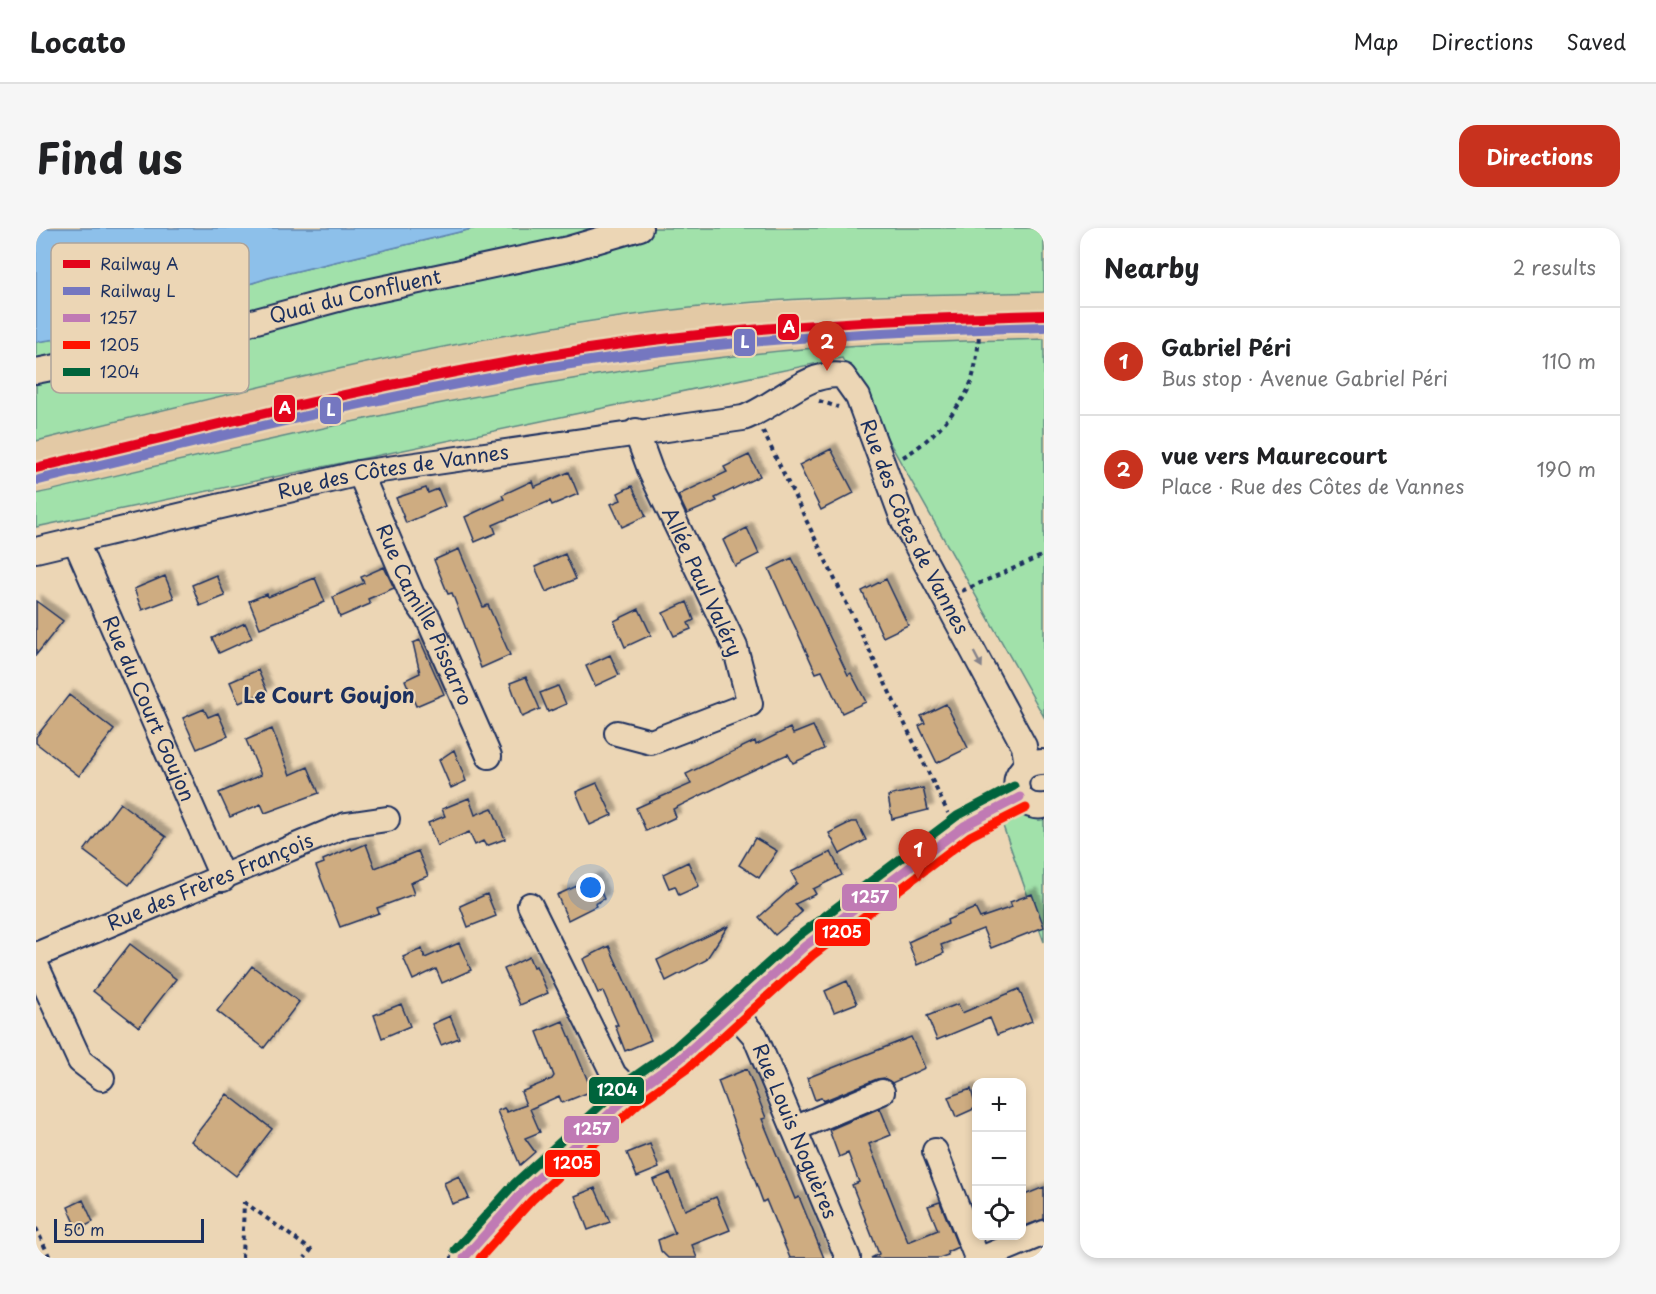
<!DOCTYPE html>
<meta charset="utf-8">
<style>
:root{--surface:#fff;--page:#f6f6f6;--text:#202124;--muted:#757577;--line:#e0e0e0;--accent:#c8321e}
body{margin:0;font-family:"Playpen Sans",sans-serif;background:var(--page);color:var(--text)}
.controls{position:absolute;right:18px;bottom:18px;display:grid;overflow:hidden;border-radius:12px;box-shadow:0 3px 9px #0003}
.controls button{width:54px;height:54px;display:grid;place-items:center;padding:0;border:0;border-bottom:2px solid var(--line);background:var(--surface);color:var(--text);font:30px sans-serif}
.scale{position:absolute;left:18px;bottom:15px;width:150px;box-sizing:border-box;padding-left:6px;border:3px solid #1b2f5e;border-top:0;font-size:16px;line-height:21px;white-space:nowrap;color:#1b2f5e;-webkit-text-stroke:4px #ecd6b5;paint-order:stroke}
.you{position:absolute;left:555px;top:660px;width:21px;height:21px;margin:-15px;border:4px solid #fff;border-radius:50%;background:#1a73e8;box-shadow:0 0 0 9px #1a73e833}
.badge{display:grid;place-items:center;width:39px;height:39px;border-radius:50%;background:var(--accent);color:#fff;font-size:20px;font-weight:700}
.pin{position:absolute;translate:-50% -50px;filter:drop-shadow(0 2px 3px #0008)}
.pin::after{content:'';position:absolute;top:32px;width:21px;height:18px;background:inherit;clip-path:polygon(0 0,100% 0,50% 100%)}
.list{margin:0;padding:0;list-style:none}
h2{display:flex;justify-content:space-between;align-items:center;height:78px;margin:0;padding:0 24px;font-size:26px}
h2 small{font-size:20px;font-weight:400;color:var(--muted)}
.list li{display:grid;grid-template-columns:39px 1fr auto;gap:18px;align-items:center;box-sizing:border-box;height:108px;padding:0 24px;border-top:2px solid var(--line)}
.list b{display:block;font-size:22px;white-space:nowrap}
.list p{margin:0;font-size:20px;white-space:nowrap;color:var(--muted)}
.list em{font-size:20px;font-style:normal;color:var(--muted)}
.icon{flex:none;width:33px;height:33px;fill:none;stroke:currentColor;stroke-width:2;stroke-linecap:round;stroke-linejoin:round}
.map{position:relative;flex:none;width:1008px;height:1030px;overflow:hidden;border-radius:18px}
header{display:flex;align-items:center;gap:36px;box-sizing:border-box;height:84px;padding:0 30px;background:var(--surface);border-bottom:2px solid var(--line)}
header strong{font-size:28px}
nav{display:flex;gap:33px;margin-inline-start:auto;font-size:21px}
.intro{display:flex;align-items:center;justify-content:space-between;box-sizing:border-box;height:144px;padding:0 36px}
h1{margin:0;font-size:42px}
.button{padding:15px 27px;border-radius:18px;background:var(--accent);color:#fff;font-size:21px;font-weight:700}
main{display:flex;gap:36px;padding:0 36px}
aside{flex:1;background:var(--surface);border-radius:18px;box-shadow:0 3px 9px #0003}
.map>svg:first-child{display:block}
</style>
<header>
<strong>Locato</strong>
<nav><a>Map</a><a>Directions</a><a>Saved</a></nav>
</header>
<div class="intro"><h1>Find us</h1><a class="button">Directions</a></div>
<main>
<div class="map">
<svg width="1008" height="1030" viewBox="0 0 1008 1030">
<defs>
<filter id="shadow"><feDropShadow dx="5.5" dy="-5.5" stdDeviation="1.5" flood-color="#0004"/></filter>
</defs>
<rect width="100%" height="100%" fill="#ecd6b5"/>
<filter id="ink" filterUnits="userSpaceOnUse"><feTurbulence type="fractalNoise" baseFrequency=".0167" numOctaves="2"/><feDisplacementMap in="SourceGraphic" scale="12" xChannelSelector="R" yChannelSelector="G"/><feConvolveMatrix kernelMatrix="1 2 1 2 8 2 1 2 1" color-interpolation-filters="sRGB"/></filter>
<g filter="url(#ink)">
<!-- built -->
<path fill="#e3c9a5" d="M1008 64V111L799 118 323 191 0 265V213L273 146 464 108 655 80 798 71Z"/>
<!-- green -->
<path fill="#a1e1aa" stroke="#5e8884" stroke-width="1.5" d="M440 0H1008V64C890 67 771 67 654 80 433 105 216 160 0 213V114L56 106 232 50Z
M1008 111V489L806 130 0 299V266C237 211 474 152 716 126 813 115 910 114 1008 111Z
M1008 585V714L967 598 982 589Z"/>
<!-- water -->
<path fill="#8dc0ea" stroke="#5f86b2" stroke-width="1.5" d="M0 0H440L232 50 56 106 0 114Z"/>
<!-- building -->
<path fill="#ceac81" stroke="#1b2f5e" stroke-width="1.5" filter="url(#shadow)" d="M795 221 818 265 785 282 763 237Z
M713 227 724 248 679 270 681 273 651 286 642 267 691 244 688 239Z
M533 244 542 266 516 277 514 273 457 297 460 305 439 314 429 289 468 271 466 267 496 253 498 259Z
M596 258 610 288 586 299 575 276 585 272 582 265Z
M390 260 392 265 402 261 409 278 370 295 360 270Z
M711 300 723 326 699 338 687 312Z
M423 321 447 379 452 377 474 427 445 440 416 365 412 366 398 332Z
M529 326 540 351 510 364 499 339Z
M756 330 812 447 815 445 830 474 806 485 786 443 780 445 733 341Z
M348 339 358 360 332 371 334 376 304 389 297 369 328 355 325 349Z
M180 347 189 368 164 378 156 357Z
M129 348 138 370 106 382 98 361Z
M279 350 289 374 224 400 213 373 231 366 232 369Z
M850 351 872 397 847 409 826 363Z
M0 373 27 393 0 427Z
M651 374 658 392 652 395 655 401 638 408 627 385Z
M603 381 615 407 589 419 578 393Z
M209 395 216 410 183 425 176 410Z
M384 412 408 466 380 478 369 452 384 445 377 415Z
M574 427 583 447 559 458 550 438Z
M222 442 231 463 203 475 194 454Z
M490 449 504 481 486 489 474 455Z
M522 458 530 476 512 484 504 465Z
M33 467 78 502 43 548 0 515V509Z
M910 476 932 520 901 535 883 498 889 495 885 488Z
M168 481 172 489 182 485 192 508 161 521 147 490Z
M777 498 788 521 757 535 752 526 700 550 637 581 640 589 610 603 600 580 655 556 650 546 719 513 720 517 754 500 757 506Z
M236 501 254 547 272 539 283 565 229 585 225 576 194 589 183 565 225 547 210 512Z
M418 522 430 553 415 560 403 532Z
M561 555 576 587 554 597 540 564Z
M887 560 892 582 856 591 852 568Z
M433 570 439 587 456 580 469 611 450 618 447 613 439 617 433 604 401 618 392 595 409 588 406 581Z
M84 575 130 609 93 657 48 623Z
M815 594H821L830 612 804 626 793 605Z
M719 610 741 623 723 650 703 637Z
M330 616 339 640 382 623 392 648 374 655 378 666 341 680 343 685 304 699 280 638 288 635 287 632 315 620 316 622Z
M795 624 806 647 777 661 780 666 759 676 766 684 739 707 723 689 761 655 755 644Z
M652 634 663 658 643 667 639 658 633 660 627 646Z
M559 650 568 671 559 676 560 678 532 692 521 667Z
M451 666 460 688 432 699 424 678Z
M996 666 1008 699 955 720 947 701 905 717 908 725 881 737 872 714 912 696 911 692 939 680 944 690 976 679 974 674Z
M692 698 670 732 630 753 621 732Z
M423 715 435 742 406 755 400 741 377 752 367 729 386 721 389 730Z
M94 716 140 751 103 799 57 763Z
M573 718 615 812 589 823 579 797H582L567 763 562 765 547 731Z
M493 729 497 739 500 738 512 765 484 777 468 741Z
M216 738 263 774 228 820 181 783Z
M811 753 821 775 798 784 789 763Z
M983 761 996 793 961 807 954 790 901 812 891 788 922 776 926 785Z
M365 776 374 798 346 810 338 787Z
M414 788 423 810 405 817 396 796Z
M527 793 556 863 526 875 523 868 494 881 504 904 489 910 499 924 484 937 461 883 468 880 471 884 490 877 485 864 516 851 518 848 501 804Z
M875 809 889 840 856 855 848 850 841 851 787 873 785 870 779 872 771 850Z
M711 841 730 890 726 891 759 971 763 969 788 1030H754L730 972 727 974 682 853Z
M935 861 940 880 920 889 912 869Z
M191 866 236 901 200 948 155 913Z
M844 880 855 907 833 916 872 1014 902 1002 892 978 904 974 922 1019 911 1024 912 1027 903 1030H835L843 1026 816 957 823 954 812 925 803 929 793 902Z
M614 916 623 940 601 949 591 925Z
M634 945 649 982 680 969 694 1002 656 1017 661 1030H632L625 1023 622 1012 639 1005 617 952Z
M423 948 433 970 416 976 408 955Z
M1008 959V991L986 999V968Z
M559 960 574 994 552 1002 539 968Z
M47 972 57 994 42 1002 32 979Z"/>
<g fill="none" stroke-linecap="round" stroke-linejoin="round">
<!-- minor casing -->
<g stroke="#1b2f5e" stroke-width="28">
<g id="minor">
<path id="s1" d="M0 143 127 118 317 67 532 21 604 0"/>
<path id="s2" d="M324 245 376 367 392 390 453 528"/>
<path id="s3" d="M39 312 187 651"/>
<path id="s4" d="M0 322 324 245 707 190C740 179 770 142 807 148L822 169 868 294 988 518 991 537"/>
<path d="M581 505 615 514 714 476 699 419 615 244 600 203"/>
<path d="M1006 534C969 534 974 583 1008 578"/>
<path d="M494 677 578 847 596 865"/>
<path id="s5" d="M0 727 310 597 351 591"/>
<path d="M0 737 44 833 66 850"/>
<path id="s6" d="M696 782 719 808 812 1030"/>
<path d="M758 901 846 864"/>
<path d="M899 923 941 1030"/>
<path d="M428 1030 487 964 596 865 644 831 769 718 928 598 984 569"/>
<path d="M947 1030 1008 1005"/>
</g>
</g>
<!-- path -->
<path stroke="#1b2f5e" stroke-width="4" stroke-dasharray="4.5 4.5" stroke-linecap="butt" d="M783 173 802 179
M727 203 912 585
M867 229C891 216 919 186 932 162 939 147 943 119 943 102
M926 363 1008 327
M208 974 275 1022 269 1030
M0 1000 14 1030
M206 1030 208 974"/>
<!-- minor -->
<use href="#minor" stroke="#ecd6b5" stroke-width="24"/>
<!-- bus-1 casing -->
<g stroke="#ecd6b5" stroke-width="14">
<path id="bus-1" d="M428 1030 487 964 596 865 644 831 769 718 928 598 984 569"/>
</g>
<!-- bus-2 casing -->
<g stroke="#ecd6b5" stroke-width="14">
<path id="bus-2" d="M444 1030 496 972 604 874 652 840 777 727 934 608 990 580"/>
</g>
<!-- bus-3 casing -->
<g stroke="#ecd6b5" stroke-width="14">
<path id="bus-3" d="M419 1022 479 955 588 856 636 822 761 709 921 588 978 558"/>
</g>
<!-- bus-1 -->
<use href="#bus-1" stroke="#c07ab4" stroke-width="9"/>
<!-- bus-2 -->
<use href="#bus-2" stroke="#ff1400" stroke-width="9"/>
<!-- bus-3 -->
<use href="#bus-3" stroke="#00643c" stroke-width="9"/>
<!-- rail-1 casing -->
<g stroke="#ecd6b5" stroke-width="15">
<path id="rail-1" d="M0 240C183 196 366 149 552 121 703 98 856 91 1008 87"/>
</g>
<!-- rail-2 casing -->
<g stroke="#ecd6b5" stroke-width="15">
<path id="rail-2" d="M3 252C185 208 368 161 554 133 704 110 856 103 1008 99"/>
</g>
<!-- rail-1 -->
<use href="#rail-1" stroke="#e3051c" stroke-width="10"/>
<!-- rail-2 -->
<use href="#rail-2" stroke="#7577c0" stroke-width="10"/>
</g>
<!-- one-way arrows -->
<defs><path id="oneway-solid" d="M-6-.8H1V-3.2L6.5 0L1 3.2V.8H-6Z" transform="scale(1.5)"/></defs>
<use fill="#84828a" href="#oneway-solid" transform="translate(942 432) rotate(62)"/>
</g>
<g text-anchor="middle" stroke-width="4.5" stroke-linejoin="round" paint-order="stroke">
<!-- street labels -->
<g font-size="20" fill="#1b2f5e" stroke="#ecd6b5">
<text dy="7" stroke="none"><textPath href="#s1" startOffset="328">Quai du Confluent</textPath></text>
<text dy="7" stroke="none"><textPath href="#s4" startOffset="366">Rue des Côtes de Vannes</textPath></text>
<text dy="7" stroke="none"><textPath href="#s4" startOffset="998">Rue des Côtes de Vannes</textPath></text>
<text transform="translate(666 354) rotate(65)" y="7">Allée Paul Valéry</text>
<text dy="7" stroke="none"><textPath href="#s2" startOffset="156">Rue Camille Pissarro</textPath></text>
<text dy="7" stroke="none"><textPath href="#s3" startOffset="184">Rue du Court Goujon</textPath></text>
<text dy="7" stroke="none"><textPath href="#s5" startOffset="189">Rue des Frères François</textPath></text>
<text dy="7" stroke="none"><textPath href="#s6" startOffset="138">Rue Louis Noguères</textPath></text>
</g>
<!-- neighbourhood labels -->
<g font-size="21" font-weight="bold" fill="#1b2f5e" stroke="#ecd6b5">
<text x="293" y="475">Le Court Goujon</text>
</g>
</g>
<!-- legend -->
<rect x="15" y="15" width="198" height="150" rx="9" fill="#ecd6b5" stroke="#ada49b" stroke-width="1.5"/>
<rect x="27" y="32" width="27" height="8" fill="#e3051c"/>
<rect x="27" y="59" width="27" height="8" fill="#7577c0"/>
<rect x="27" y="86" width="27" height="8" fill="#c07ab4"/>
<rect x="27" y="113" width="27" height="8" fill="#ff1400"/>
<rect x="27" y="140" width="27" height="8" fill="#00643c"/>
<g font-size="16" fill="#1b2f5e">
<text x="64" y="42">Railway A</text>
<text x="64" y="69">Railway L</text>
<text x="64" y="96">1257</text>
<text x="64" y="123">1205</text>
<text x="64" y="150">1204</text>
</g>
<g stroke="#ecd6b5" stroke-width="2">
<rect x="741" y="85" width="23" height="28" rx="6" fill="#e3051c"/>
<rect x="697" y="100" width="23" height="29" rx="6" fill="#7577c0"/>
<rect x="237" y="166" width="23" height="29" rx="6" fill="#e3051c"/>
<rect x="283" y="168" width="23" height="29" rx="6" fill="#7577c0"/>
<rect x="805" y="655" width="57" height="29" rx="6" fill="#c07ab4"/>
<rect x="778" y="690" width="57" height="29" rx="6" fill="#ff1400"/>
<rect x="552" y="848" width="57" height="29" rx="6" fill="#00643c"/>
<rect x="527" y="887" width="57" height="29" rx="6" fill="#c07ab4"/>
<rect x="508" y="921" width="57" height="29" rx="6" fill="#ff1400"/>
</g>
<g font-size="16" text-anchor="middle" font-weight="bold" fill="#fff">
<text x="753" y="105">A</text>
<text x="709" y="120">L</text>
<text x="249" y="186">A</text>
<text x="295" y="188">L</text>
<text x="834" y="675">1257</text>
<text x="806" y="710">1205</text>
<text x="581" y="868">1204</text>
<text x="556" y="907">1257</text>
<text x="537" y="941">1205</text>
</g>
</svg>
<div class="controls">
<button>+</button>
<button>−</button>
<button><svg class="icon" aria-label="locate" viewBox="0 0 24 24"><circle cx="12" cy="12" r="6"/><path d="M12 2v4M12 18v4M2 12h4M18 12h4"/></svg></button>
</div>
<div class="scale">50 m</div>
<div class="you"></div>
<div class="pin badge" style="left:882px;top:651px">1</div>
<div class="pin badge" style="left:791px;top:143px">2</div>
</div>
<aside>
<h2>Nearby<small>2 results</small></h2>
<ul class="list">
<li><span class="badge">1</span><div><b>Gabriel Péri</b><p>Bus stop · Avenue Gabriel Péri</p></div><em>110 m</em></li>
<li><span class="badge">2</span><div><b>vue vers Maurecourt</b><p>Place · Rue des Côtes de Vannes</p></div><em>190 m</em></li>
</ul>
</aside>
</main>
